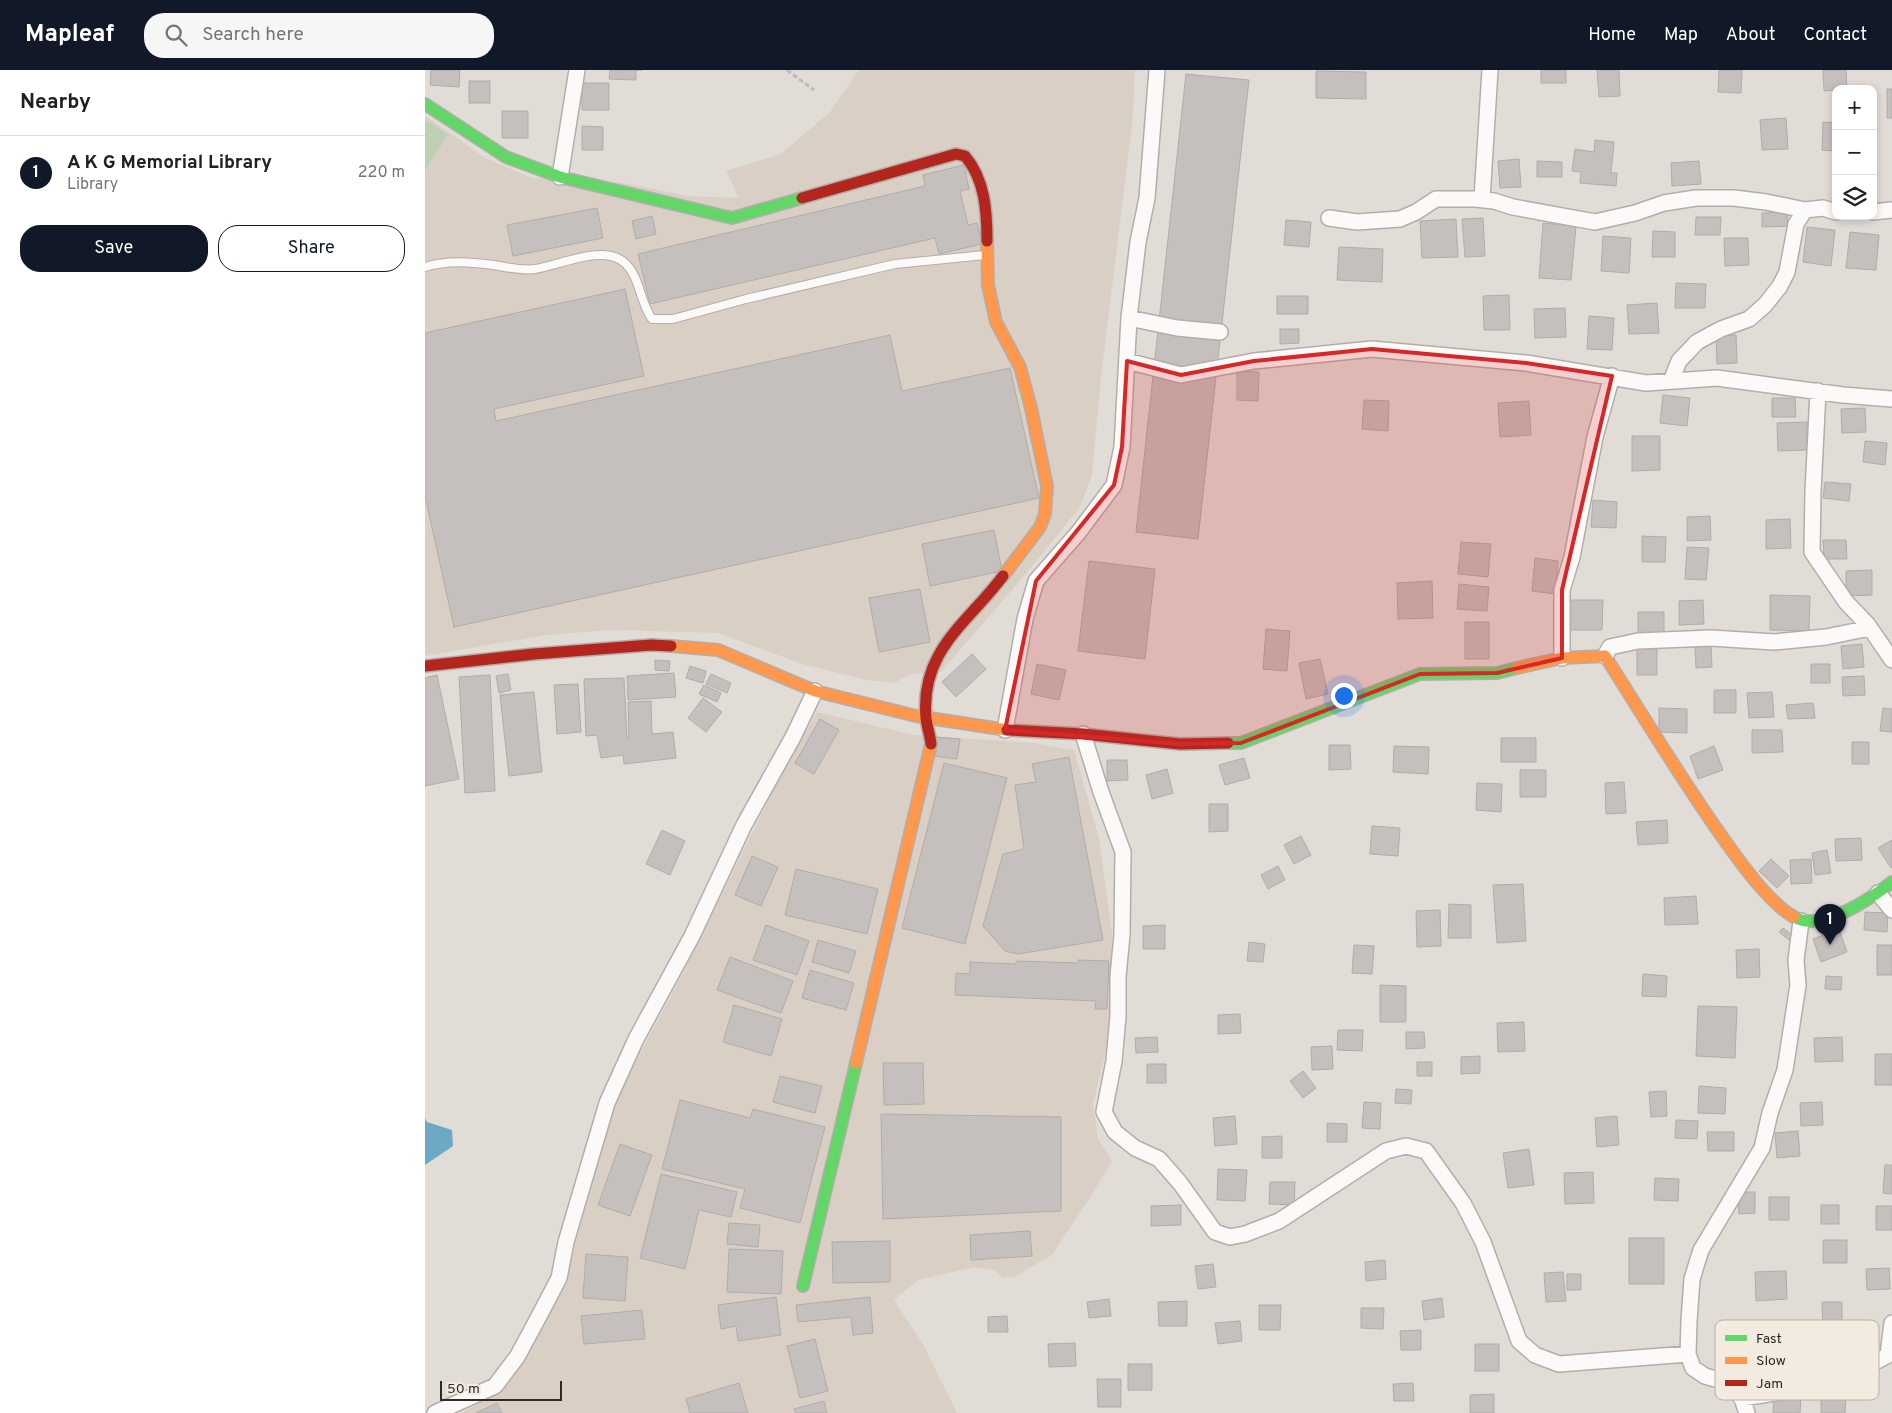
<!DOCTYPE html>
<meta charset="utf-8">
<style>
:root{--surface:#fff;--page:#f6f6f6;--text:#202124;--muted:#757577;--line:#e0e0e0;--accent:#111827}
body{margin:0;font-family:Overpass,sans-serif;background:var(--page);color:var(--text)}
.controls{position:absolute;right:15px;top:15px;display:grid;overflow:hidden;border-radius:10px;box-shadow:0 2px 8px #0003}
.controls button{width:45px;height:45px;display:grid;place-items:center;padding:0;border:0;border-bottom:1px solid var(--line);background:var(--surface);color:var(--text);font:25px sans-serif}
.scale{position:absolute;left:15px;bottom:12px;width:122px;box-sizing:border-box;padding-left:5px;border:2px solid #2e2a27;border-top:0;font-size:14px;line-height:18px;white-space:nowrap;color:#2e2a27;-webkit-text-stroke:4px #f3eae0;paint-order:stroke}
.you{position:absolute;left:918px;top:625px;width:18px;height:18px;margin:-12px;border:4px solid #fff;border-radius:50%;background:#1a73e8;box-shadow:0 0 0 8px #1a73e833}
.badge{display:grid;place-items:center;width:32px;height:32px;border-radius:50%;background:var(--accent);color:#fff;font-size:16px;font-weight:700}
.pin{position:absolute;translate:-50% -41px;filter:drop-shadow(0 1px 2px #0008)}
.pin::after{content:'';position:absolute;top:26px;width:18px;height:15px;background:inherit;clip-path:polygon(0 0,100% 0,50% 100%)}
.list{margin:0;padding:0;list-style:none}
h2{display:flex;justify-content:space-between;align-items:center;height:65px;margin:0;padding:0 20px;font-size:21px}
h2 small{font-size:16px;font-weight:400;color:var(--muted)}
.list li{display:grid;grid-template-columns:32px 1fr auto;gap:15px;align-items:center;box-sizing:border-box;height:75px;padding:0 20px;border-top:1px solid var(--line)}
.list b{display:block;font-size:19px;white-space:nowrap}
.list p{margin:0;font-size:16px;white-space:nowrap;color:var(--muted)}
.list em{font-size:16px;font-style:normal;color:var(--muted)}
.actions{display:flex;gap:10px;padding:15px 20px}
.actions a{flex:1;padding:11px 0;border:1px solid var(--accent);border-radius:20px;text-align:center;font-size:18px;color:var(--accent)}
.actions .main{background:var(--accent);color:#fff}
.icon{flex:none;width:28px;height:28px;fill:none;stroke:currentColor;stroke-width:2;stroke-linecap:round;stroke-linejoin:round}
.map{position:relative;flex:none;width:1467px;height:1343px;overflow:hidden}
header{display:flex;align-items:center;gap:30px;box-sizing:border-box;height:70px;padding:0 25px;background:var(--accent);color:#fff}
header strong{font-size:24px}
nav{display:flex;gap:28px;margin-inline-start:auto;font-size:18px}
.search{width:350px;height:45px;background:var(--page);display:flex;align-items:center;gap:12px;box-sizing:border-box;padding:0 18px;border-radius:20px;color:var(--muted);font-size:19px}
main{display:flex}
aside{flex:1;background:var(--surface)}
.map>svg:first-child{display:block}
</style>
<header>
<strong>Mapleaf</strong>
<div class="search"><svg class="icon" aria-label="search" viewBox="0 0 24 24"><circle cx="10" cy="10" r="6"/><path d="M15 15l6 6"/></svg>Search here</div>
<nav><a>Home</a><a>Map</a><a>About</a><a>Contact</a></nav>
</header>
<main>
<aside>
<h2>Nearby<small></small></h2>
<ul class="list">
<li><span class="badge">1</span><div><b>A K G Memorial Library</b><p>Library</p></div><em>220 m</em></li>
</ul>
<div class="actions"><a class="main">Save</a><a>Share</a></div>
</aside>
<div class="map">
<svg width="1467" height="1343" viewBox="0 0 1467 1343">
<rect width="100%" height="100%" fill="#e2dcd7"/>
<!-- built -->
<path fill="#dacfc5" d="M434 0H710L707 55 676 307 667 405 655 437 605 499 516 602 486 604 469 613 441 610 377 594 293 563 187 560 122 565 0 586V46L60 88 107 108 199 113 263 126 314 128 301 101 356 84 405 42Z
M392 642 489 665 609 673 649 680 674 768 687 863 686 960 668 1034 673 1069 687 1091 664 1129 627 1185 589 1207 578 1208 569 1200 549 1197 493 1210 469 1230 498 1274 532 1343H36L73 1323 117 1257 137 1222 184 1052 204 1004 254 911 358 701Z"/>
<!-- green -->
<path fill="#bdd0b6" d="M0 50 23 65 0 100Z"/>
<!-- water -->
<path fill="#6caac3" d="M0 1048 2 1052 27 1060 28 1076 0 1095Z"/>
<!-- building -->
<path fill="#c5c0bd" stroke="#b0aca8" d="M6 0H35L34 17 5 15Z
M185 0H217H211V10L184 9Z
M1116 0H1141V13H1116Z
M1172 0H1194L1195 26 1174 27Z
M1294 0H1317L1316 23 1293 22Z
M1398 0H1421L1422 19 1399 21Z
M891 1 941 2V29L891 28Z
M761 4 824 10 773 469 711 462Z
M44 11H65V33H44Z
M157 13H184V40H157Z
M1462 19H1467V48H1462Z
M77 41H103V68H77Z
M1361 48 1363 79 1337 80 1335 50Z
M1398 52 1411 53V81L1397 80Z
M157 56 178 57V80H157Z
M1170 70 1189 72 1186 103H1192L1191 116 1155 113 1156 102 1147 101 1150 79 1169 82Z
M1094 89 1096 117 1075 118 1073 91Z
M1112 91 1137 92V107H1112Z
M1274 91 1276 114 1247 116 1246 93Z
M539 95 544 119 535 121 543 155 552 153 557 174 514 184 510 168 225 234 213 184 500 116 498 105Z
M172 138 178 168 88 186 82 155Z
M1362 142 1363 156 1337 157V143Z
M227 146 231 164 211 169 207 151Z
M1271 147H1296L1295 165H1270Z
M1058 148 1060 186 1040 187 1037 149Z
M1031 149 1033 187 997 188 995 151Z
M861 150 886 152 884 177 859 175Z
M1118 153 1151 156 1146 210 1114 208Z
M1382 157 1410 160 1406 196 1378 192Z
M1228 161 1250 162V187H1227Z
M1425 162 1454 165 1451 200 1421 198Z
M1178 166 1206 168 1204 203 1176 201Z
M1299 168H1323L1324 195 1300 196Z
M914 177 958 179 957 212 912 210Z
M1251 213 1281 214 1280 238H1250Z
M200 219 219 306 69 339 71 351 465 265 477 321 585 298 614 428 29 557 0 426V263Z
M1084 225 1085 260H1059L1058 226Z
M852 226H883V244H852Z
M1232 233 1234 263 1204 264 1202 235Z
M1140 238 1141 267 1110 268 1109 239Z
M1164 246 1189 248 1187 280 1162 279Z
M855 259H874V273L855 274Z
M1311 265 1312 293 1292 294 1291 266Z
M812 301 834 302 833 331 812 330Z
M1238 325 1265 328 1262 356 1235 353Z
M1347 328H1370L1371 347H1347Z
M939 330 964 331 963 361 937 359Z
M1104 331 1106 365 1075 367 1073 333Z
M1440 338 1441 362 1417 363 1416 339Z
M1382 352V380L1353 381 1352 353Z
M1207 366H1235V400L1207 401Z
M1440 371 1462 373 1460 395 1438 392Z
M1400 412 1426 414 1424 431 1398 428Z
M1168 430 1192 432 1191 458 1166 457Z
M1285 446 1286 470 1262 471V447Z
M1365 449 1366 478 1341 479V450Z
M569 460 577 501 505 516 497 474Z
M1217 466 1241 467 1240 492H1217Z
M1398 470H1421L1422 489H1399Z
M1036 472 1066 474 1063 507 1033 504Z
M1262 477 1284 478 1281 510 1260 509Z
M1110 488 1133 491 1130 524 1107 521Z
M664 491 730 499 720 589 653 581Z
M1447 500V525L1421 526V501Z
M1007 511 1008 548 973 549 972 513Z
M1034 514 1064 517 1062 541 1032 539Z
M495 519 505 572 454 582 444 528Z
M1345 525 1385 526 1384 561 1345 560Z
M1143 530H1178L1177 560H1142Z
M1278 530 1279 554 1254 555V531Z
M1213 542H1239V565H1213Z
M1040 552H1064V589H1040Z
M841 559 865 561 862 601 838 599Z
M1286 574 1287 597 1271 598 1270 575Z
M1437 574 1439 597 1418 599 1416 576Z
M1212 576H1232V605H1212Z
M547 584 561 599 531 627 517 612Z
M895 589 903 624 881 629 874 593Z
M230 590 245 591 244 601 230 600Z
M612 594 641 600 634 630 606 624Z
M1386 594H1405V613H1386Z
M265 596 281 601 278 613 261 608Z
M249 603 251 627 203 630 202 606Z
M83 604 86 620 74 623 71 606Z
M286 604 306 613 302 623 281 614Z
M12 605 34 709 0 716V608Z
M65 605 70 721 40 723 34 607Z
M1439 606 1440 625 1418 626 1417 607Z
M199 608 202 667H204L203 632 226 631 227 664 248 662 251 688 199 694 198 685 176 688 172 665 161 666 159 609Z
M153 614 156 662 132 664 129 615Z
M279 615 296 623 292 632 274 624Z
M1289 620H1311V643H1289Z
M109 622 117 702 84 706 75 625Z
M1347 622 1349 647 1324 648 1322 623Z
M278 628 297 642 281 662 263 648Z
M1388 633 1390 648 1363 649 1361 635Z
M1234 638 1262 639V663L1234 662Z
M1458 638 1467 639V662L1455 661Z
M395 649 414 660 389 704 370 693Z
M1327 660H1357L1358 682 1327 683Z
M511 667 535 669 532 689 509 686Z
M1076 668H1111V692H1076Z
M1427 672H1444V694H1427Z
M904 675H925L926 699 904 700Z
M969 676 1004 677 1003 704 968 702Z
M1289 676 1298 700 1273 709 1265 686Z
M644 687 678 870 593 884 580 881 558 856 578 784 599 779 590 715 611 712 607 694Z
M819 688 825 708 800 715 794 695Z
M682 690H702L703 710 682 711Z
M519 693 582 708 540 874 477 858Z
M742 699 748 723 727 729 721 705Z
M1095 700H1121V727H1095Z
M1199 712 1201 743 1181 744 1180 713Z
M1052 713 1077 714 1076 742 1051 740Z
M784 734H803V761L784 762Z
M1242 750 1243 773 1213 775 1211 752Z
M947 756 975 758 973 786 945 784Z
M237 760 260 771 245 805 221 794Z
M876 766 886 785 869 794 859 775Z
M1436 768 1437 790 1411 791 1410 769Z
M1467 770V797L1466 798 1453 778Z
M1402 780 1406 803 1390 805 1387 783Z
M327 786 353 797 336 836 310 825Z
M1346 789 1364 806 1352 818 1334 801Z
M1386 789 1387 813 1366 814 1365 790Z
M853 796 860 810 843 819 836 805Z
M371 799 453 819 442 864 360 845Z
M1098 814 1101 871 1072 873 1068 815Z
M1271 826 1273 854 1240 855 1239 828Z
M1024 834 1046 835V868H1023Z
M1015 840 1016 876 992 877 991 841Z
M1440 842 1463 843 1462 862 1439 860Z
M341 855 384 871 372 905 328 890Z
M740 855V879H718V856Z
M1358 858 1367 865 1364 870 1354 862Z
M1414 859 1422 882 1396 892 1388 869Z
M393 870 431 881 424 903 387 892Z
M824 872 840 874 838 892 822 891Z
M929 875 949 876 947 904 927 903Z
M1452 875H1467V905H1452Z
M1334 879 1335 907 1312 908 1311 880Z
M305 887 368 911 356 943 292 920Z
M653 890 684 891 682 939H670L671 931 530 925 531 903 545 904V892L591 894V891L653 893Z
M385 900 429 913 421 940 377 928Z
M1218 904 1242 906 1241 927 1217 926Z
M1401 906 1417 907 1416 920 1400 919Z
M955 915 981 916V952H955Z
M309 935 357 949 346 986 298 972Z
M1273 936 1312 937 1310 988 1271 986Z
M815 944 816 963 793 964V945Z
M1099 952 1100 981 1073 982 1072 953Z
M913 960H938L937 981 912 980Z
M981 962H999L1000 978 981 979Z
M732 967 733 982 711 983 710 968Z
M1417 967 1418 991 1390 992 1389 968Z
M907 976 908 999 887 1000 886 977Z
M1450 984H1467V1015H1450Z
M1055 986V1003L1036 1004V987Z
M992 992H1007V1006H992Z
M458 993H498L499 1034 459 1035Z
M722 994H741V1013H722Z
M878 1001 891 1018 878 1028 865 1011Z
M355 1006 397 1016 390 1043 348 1032Z
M1274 1016 1301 1018 1300 1044 1273 1043Z
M971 1019 987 1020 986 1034 970 1033Z
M1241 1021 1242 1046 1226 1047 1224 1022Z
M255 1030 325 1048 328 1039 400 1057 375 1153 315 1138 320 1119 237 1099Z
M939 1032 956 1033 955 1059 937 1058Z
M1397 1032 1398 1055 1376 1056 1375 1033Z
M456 1044 636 1047V1141L458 1149Z
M810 1046 812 1074 790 1076 788 1048Z
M1192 1046 1194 1075 1172 1077 1170 1048Z
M1251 1050 1273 1051 1272 1069 1250 1068Z
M902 1053 922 1054V1072H902Z
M1373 1061 1375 1086 1352 1088 1350 1063Z
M1282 1062H1309V1081H1283Z
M857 1066V1088H837V1067Z
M195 1074 227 1085 205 1146 173 1135Z
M1104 1079 1109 1115 1083 1118 1078 1083Z
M1460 1095H1467V1124L1458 1123Z
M793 1099 822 1100 820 1131 792 1130Z
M1168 1102 1169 1133 1140 1134 1139 1103Z
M236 1104 312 1122 306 1147 274 1140 260 1199 215 1188Z
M1230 1108 1254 1109 1253 1131 1229 1130Z
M845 1112H870L869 1135 844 1134Z
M1313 1122H1330V1143L1314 1144Z
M1344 1127H1364V1150H1344Z
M756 1135V1155L726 1156V1136Z
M1396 1135H1414V1154H1396Z
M1451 1136H1467V1160H1451Z
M304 1153 335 1155 333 1177 302 1174Z
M605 1161 607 1186 546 1190 545 1165Z
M1204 1168H1239V1214H1204Z
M1398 1170H1422V1193H1398Z
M465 1171V1212L408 1213 407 1172Z
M304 1179 358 1181 356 1224 302 1222Z
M161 1184 203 1187 200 1231 158 1228Z
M960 1190 961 1209 941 1211 940 1192Z
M788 1194 791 1217 773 1219 770 1196Z
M1464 1198 1465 1219 1442 1220 1441 1199Z
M1361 1201 1362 1229 1331 1231 1330 1202Z
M1138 1202 1141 1231 1121 1232 1119 1203Z
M1142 1204H1156V1220H1142Z
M351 1227 356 1265 313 1271 311 1256 296 1259 293 1235Z
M445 1227 448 1263 428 1265 426 1247 373 1252 371 1235Z
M1017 1228 1019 1247 999 1250 997 1231Z
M684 1229 686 1246 664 1248 662 1232Z
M762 1231V1256H734L733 1232Z
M1397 1232H1417V1255H1398Z
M834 1235H856L855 1260H834Z
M936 1238H959L958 1259 936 1258Z
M217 1240 220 1269 159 1274 156 1246Z
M582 1246 583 1262H563V1247Z
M815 1251 817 1271 793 1274 790 1253Z
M996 1260V1280H976L975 1261Z
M390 1269 403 1321 375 1328 362 1276Z
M650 1273 651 1296 624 1297 623 1274Z
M1050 1274H1074V1301H1050Z
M703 1294H727V1320H703Z
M672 1309H696V1337H673Z
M314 1313 323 1343H265L261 1329Z
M988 1313 989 1331H969L968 1314Z
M1069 1324V1343H1045V1325Z
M1396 1325H1421L1420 1343H1396Z
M1349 1327 1376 1328 1375 1343H1348Z
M399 1331 402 1343H371L369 1339Z
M72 1333 77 1343H51Z"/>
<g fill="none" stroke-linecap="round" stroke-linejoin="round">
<!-- lane casing -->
<g stroke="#b2aeaa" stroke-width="10">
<path id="lane" d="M0 197C22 190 45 192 68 195 81 197 96 201 110 199 135 195 181 173 201 194 215 208 215 232 227 249H248L321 229 470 194 560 185"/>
</g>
<!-- street casing -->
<g stroke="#b2aeaa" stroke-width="18">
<path id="street" d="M135 107 152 0
M1057 129 1065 0
M1448 142 1467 140
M904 148 932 152 975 149 991 142 1011 129H1050L1069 131 1088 137 1170 152 1210 143 1239 133 1271 128H1309L1341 132 1380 140
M704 248 752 258 795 262
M702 291 756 305 829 291 947 279 1101 293 1221 313 1292 308 1418 325 1467 329
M1246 311 1254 291 1272 272 1296 259 1324 249 1340 235 1355 216 1362 202 1371 154 1380 140 1398 138 1411 142
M1393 321 1388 422 1387 482 1421 532 1443 555 1467 590
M1180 586 1185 577 1213 571 1286 568 1349 572 1401 567 1445 558
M1137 588V520L1147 487 1170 367 1187 306
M580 660 600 549 611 511 653 463 689 415 697 377 704 248 713 172 722 128 732 0
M658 664 676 722 698 782 697 865 693 906V946L689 991 679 1042 690 1062 710 1078 734 1089 755 1113 790 1162 805 1167 820 1164 854 1151 961 1081 981 1076 1001 1081 1038 1133 1058 1172 1094 1271 1110 1285 1134 1294 1263 1284
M1453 823 1467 840
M1316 1328C1363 1323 1422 1309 1463 1285L1467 1253
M10 1343 70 1316 92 1287 112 1250 134 1208 141 1172 182 1033 211 969 267 866 319 755 368 667 390 621
M1322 1343 1315 1323 1308 1314 1280 1306 1268 1298 1263 1284 1264 1251 1267 1209 1276 1180 1337 1078 1345 1043 1360 1000 1373 915 1371 890 1376 851"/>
</g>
<!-- fast casing -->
<g stroke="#b2aeaa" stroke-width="14">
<path id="fast" d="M0 34 81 87 135 107 307 148 377 128
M803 673H816L995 604 1072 603 1092 598
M1369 847C1396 863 1445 829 1467 812
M378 1216 431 993"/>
</g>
<!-- slow casing -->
<g stroke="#b2aeaa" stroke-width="14">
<path id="slow" d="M562 171 563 215 571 252 595 297 606 338 622 416 620 444 615 457 578 506
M246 576 293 580 390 621 491 646 582 660
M1092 598 1137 588 1180 586C1219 647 1256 709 1298 768 1315 792 1344 833 1369 847
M431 993 506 674"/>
</g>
<!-- jam casing -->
<g stroke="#b2aeaa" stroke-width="14">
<path id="jam" d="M377 128 531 84 540 86C560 109 562 142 562 171
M0 596 109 584 226 575 246 576
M582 660 658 664 755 674 803 673
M506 674C505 665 502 657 501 648 495 580 543 553 578 506"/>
</g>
<!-- path -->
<path stroke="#bebbba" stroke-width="3" stroke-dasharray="5 2.5" stroke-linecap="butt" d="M362 0 389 20"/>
<!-- lane -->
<use href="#lane" stroke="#fbfaf9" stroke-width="8"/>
<!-- street -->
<use href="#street" stroke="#fbfaf9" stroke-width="15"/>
<!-- fast -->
<use href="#fast" stroke="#63d668" stroke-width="11"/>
<!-- slow -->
<use href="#slow" stroke="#ff974d" stroke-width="11"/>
<!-- jam -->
<use href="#jam" stroke="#b3261e" stroke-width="11"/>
</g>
<!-- marked area -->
<path fill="#d62828" fill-opacity="0.2" stroke="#d62828" stroke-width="4" stroke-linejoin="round" d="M947 279 1101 293 1187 306 1137 520V588L1072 603 995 604 816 673 755 674 580 660 611 511 689 415 697 377 702 291 756 305 829 291Z"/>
<!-- legend -->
<rect x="1290" y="1250" width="164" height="80" rx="8" fill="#f3eae0" stroke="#b8b0a8" stroke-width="1"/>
<rect x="1300" y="1265" width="22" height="6" fill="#63d668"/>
<rect x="1300" y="1287" width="22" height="7" fill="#ff974d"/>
<rect x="1300" y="1310" width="22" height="6" fill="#b3261e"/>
<g font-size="14" fill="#2e2a27">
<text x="1331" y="1273">Fast</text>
<text x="1331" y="1295">Slow</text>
<text x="1331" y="1318">Jam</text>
</g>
</svg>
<div class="controls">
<button>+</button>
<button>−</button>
<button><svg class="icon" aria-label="layers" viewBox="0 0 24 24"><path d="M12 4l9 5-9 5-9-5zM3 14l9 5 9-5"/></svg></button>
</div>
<div class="scale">50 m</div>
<div class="you"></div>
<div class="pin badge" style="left:1405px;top:875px">1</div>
</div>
</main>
